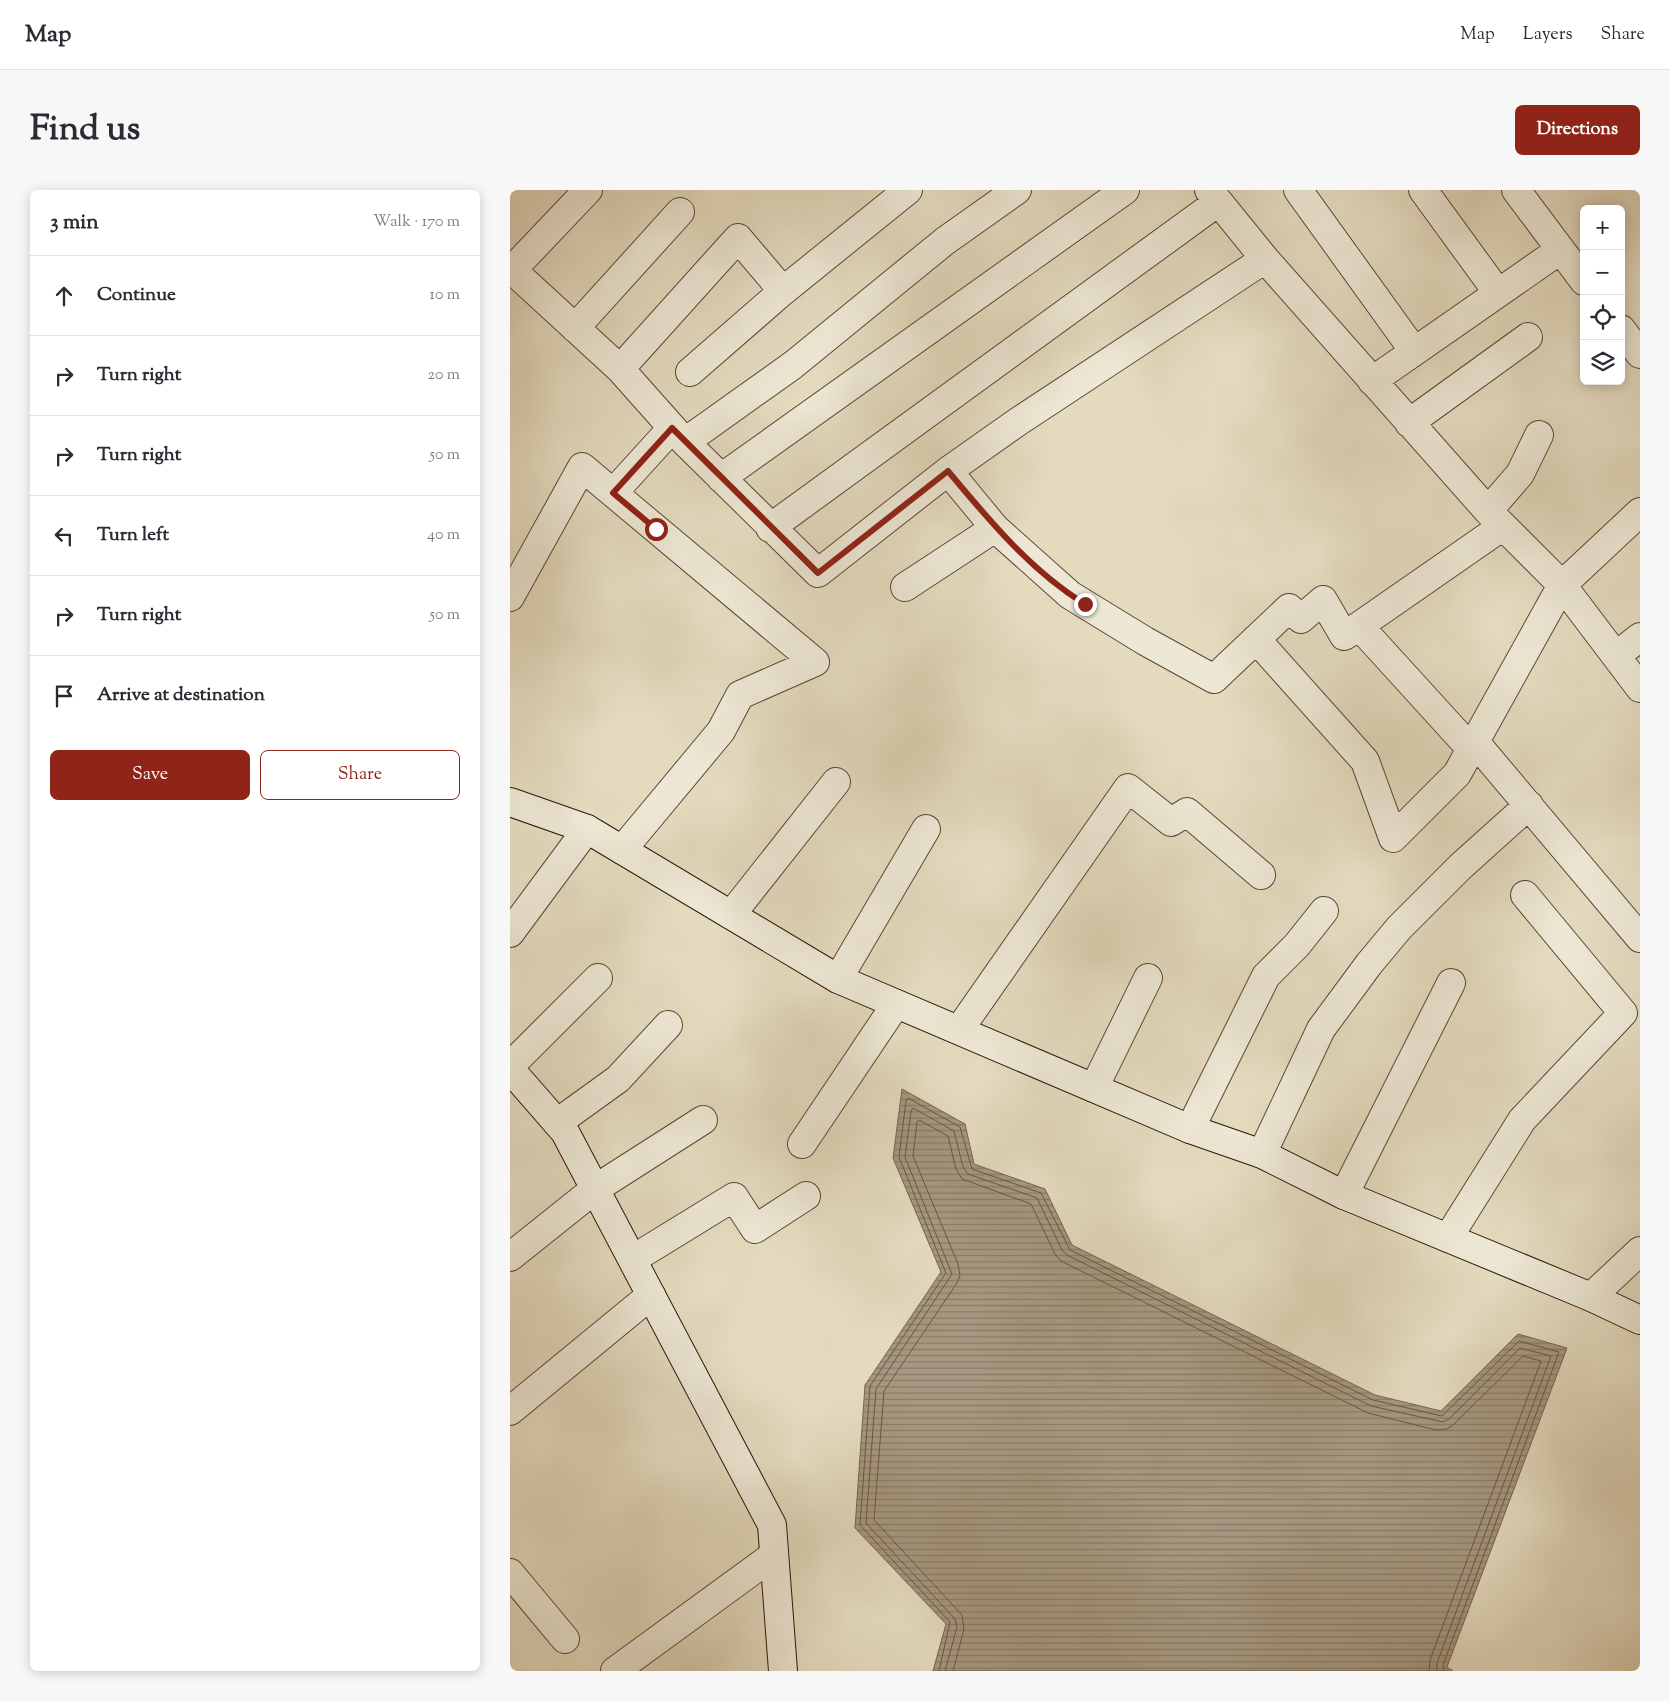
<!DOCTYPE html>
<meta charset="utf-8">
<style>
:root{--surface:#fff;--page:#f7f7f7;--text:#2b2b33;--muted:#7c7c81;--line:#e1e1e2;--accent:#8f2418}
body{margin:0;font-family:"Sorts Mill Goudy",serif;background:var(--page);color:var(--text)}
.controls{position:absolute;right:15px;top:15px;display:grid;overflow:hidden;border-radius:8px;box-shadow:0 2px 12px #0003}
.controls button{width:45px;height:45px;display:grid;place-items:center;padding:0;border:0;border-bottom:1px solid var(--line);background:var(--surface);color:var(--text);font:25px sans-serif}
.stop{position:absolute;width:15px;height:15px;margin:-11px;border:4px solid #8f2418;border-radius:50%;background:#fff}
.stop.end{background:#8f2418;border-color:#fff;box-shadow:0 1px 5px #0008}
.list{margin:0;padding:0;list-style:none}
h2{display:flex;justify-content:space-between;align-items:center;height:65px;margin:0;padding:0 20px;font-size:21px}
h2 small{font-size:16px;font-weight:400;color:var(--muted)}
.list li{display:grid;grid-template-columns:32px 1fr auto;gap:15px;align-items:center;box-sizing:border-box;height:80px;padding:0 20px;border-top:1px solid var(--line)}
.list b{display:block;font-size:19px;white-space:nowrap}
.list em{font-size:16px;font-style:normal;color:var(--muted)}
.actions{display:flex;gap:10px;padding:15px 20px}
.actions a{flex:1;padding:11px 0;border:1px solid var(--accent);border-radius:8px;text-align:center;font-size:18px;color:var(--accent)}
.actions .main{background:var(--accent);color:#fff}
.icon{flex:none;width:28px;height:28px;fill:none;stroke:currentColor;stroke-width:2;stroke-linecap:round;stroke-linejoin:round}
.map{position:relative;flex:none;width:1130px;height:1481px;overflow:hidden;border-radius:8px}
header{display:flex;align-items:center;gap:30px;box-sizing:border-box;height:70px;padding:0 25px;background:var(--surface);border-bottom:1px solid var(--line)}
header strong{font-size:24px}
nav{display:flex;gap:28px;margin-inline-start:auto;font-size:18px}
.intro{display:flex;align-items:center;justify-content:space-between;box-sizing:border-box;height:120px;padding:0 30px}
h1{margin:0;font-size:35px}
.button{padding:12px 22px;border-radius:8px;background:var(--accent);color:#fff;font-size:18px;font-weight:700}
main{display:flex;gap:30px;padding:0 30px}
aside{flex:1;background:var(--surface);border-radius:8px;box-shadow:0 2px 12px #0003}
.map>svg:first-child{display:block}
</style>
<header>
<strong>Map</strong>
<nav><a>Map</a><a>Layers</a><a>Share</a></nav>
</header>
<div class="intro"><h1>Find us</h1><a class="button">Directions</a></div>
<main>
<aside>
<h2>3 min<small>Walk · 170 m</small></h2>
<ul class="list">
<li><svg class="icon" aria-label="ahead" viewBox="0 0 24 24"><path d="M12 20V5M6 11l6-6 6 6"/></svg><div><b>Continue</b></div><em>10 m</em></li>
<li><svg class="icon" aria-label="right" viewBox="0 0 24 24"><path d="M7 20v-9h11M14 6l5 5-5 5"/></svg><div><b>Turn right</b></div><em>20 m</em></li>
<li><svg class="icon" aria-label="right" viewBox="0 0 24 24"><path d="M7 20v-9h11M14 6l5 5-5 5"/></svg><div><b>Turn right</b></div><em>50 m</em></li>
<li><svg class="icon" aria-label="left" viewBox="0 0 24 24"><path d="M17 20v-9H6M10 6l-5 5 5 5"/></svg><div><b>Turn left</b></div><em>40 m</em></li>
<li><svg class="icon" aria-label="right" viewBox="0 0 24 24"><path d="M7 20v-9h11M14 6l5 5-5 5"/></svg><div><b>Turn right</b></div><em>50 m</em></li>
<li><svg class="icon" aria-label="arrive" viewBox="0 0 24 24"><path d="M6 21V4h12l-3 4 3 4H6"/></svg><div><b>Arrive at destination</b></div></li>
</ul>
<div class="actions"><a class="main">Save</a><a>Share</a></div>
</aside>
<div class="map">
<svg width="1130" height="1481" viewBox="0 0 1130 1481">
<defs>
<pattern id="water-rules" width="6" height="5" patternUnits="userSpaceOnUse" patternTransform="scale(1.25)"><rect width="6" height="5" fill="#a69880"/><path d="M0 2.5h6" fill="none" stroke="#887b67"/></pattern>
</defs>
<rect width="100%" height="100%" fill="#e4dbbf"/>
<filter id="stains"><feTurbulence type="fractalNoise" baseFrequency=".004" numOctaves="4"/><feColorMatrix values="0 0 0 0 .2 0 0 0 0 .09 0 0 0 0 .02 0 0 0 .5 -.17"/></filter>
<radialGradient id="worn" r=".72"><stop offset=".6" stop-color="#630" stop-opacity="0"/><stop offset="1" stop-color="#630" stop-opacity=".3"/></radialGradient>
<!-- water -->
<path fill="url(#water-rules)" stroke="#766450" d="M392 899 455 934 464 974 535 999 562 1055 865 1205 931 1221 1008 1144 1057 1158 937 1477 943 1481H423L436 1434 345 1338 355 1195 431 1082 383 968Z"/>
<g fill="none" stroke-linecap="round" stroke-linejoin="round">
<!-- shore -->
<path stroke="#6a5644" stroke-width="1" d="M429 1481 440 1432 350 1335 360 1196 436 1083 389 967 396 911 398 908 450 937 462 979 531 1003 560 1060 863 1210 932 1226 1009 1151 1049 1162 933 1475 934 1481
M435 1481 447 1437 445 1429 356 1333 366 1199 442 1084 395 967 401 921 403 918 444 941 453 977 458 984 527 1008 552 1060 557 1065 861 1216 933 1232 939 1229 1010 1158 1041 1166 927 1473V1481
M443 1481 454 1439 452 1425 364 1330 374 1201 447 1093 450 1085 448 1074 403 966 407 932 409 930 438 946 446 979 452 989 521 1014 545 1064 551 1071 858 1223 926 1240 937 1239 944 1234 1013 1166 1031 1171 920 1470 919 1481"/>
<!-- street casing -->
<g stroke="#5c4635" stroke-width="30">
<path id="street" d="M699 0 755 69 978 321 1052 395 1130 498
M788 0 904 161
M913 0 988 103
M1006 0 1074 91
M0 78 110 179 175 252 308 383 438 281 509 231 755 69
M2 80 78 0
M65 138 170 22
M1111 139 1130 164
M110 179 228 48 273 101 398 0
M180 182 273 101
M862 191 1050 60
M899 233 1018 147
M175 252 283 175 435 51 507 0
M438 281 485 338 560 405 635 451 704 489 779 418 791 429 813 410 834 446 849 436 961 559
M211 288 615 0
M103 303 162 238
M978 321 1010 284 1029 245
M260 338 708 12
M395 397 485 338
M0 407 72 277 305 472 230 505 211 541 112 660
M849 436 993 336
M746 449 855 571 883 648 947 584 1052 395 1130 322
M1106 466 1130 447
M965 552 1130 748
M221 725 326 592
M0 743 77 639
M328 789 416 639
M449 840 618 598 661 632 677 622 751 685
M0 876 88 788
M584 898 638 788
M47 933 108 889 158 835
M680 939 756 786 787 755 814 721
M292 954 386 814
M752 964 811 839 859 774 889 738 950 677 1019 615
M834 1005 941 793
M938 1048 1012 930 1113 823 1015 705
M0 1067 85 999 193 930
M123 1069 224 1007 245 1039 296 1006
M1081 1107 1130 1061
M0 1221 141 1105
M0 1383 55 1449
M105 1481 264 1365"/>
</g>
<!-- secondary casing -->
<g stroke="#2f1507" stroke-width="30">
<path id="secondary" d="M0 612 77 639 328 789 680 939 752 964 834 1005 1081 1107 1130 1130
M0 879 55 942 262 1335 273 1481"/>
</g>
<!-- street -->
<use href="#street" stroke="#ede8d5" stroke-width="28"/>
<!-- secondary -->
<use href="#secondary" stroke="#ede8d5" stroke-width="28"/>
</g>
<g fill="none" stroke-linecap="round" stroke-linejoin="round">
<!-- route -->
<path stroke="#8f2418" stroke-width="6" d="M146 339 103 303 162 238 308 383 438 281C478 329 521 381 575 414"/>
</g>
<rect width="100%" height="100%" filter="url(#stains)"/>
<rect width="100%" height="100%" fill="url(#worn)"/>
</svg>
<div class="controls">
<button>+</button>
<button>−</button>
<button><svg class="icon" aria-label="locate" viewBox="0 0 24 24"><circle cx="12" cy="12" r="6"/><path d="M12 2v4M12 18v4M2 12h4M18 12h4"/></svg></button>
<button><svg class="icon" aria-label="layers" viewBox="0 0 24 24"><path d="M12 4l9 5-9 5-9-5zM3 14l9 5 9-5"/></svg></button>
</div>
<div class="stop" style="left:146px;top:339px"></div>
<div class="stop end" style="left:575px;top:414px"></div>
</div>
</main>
